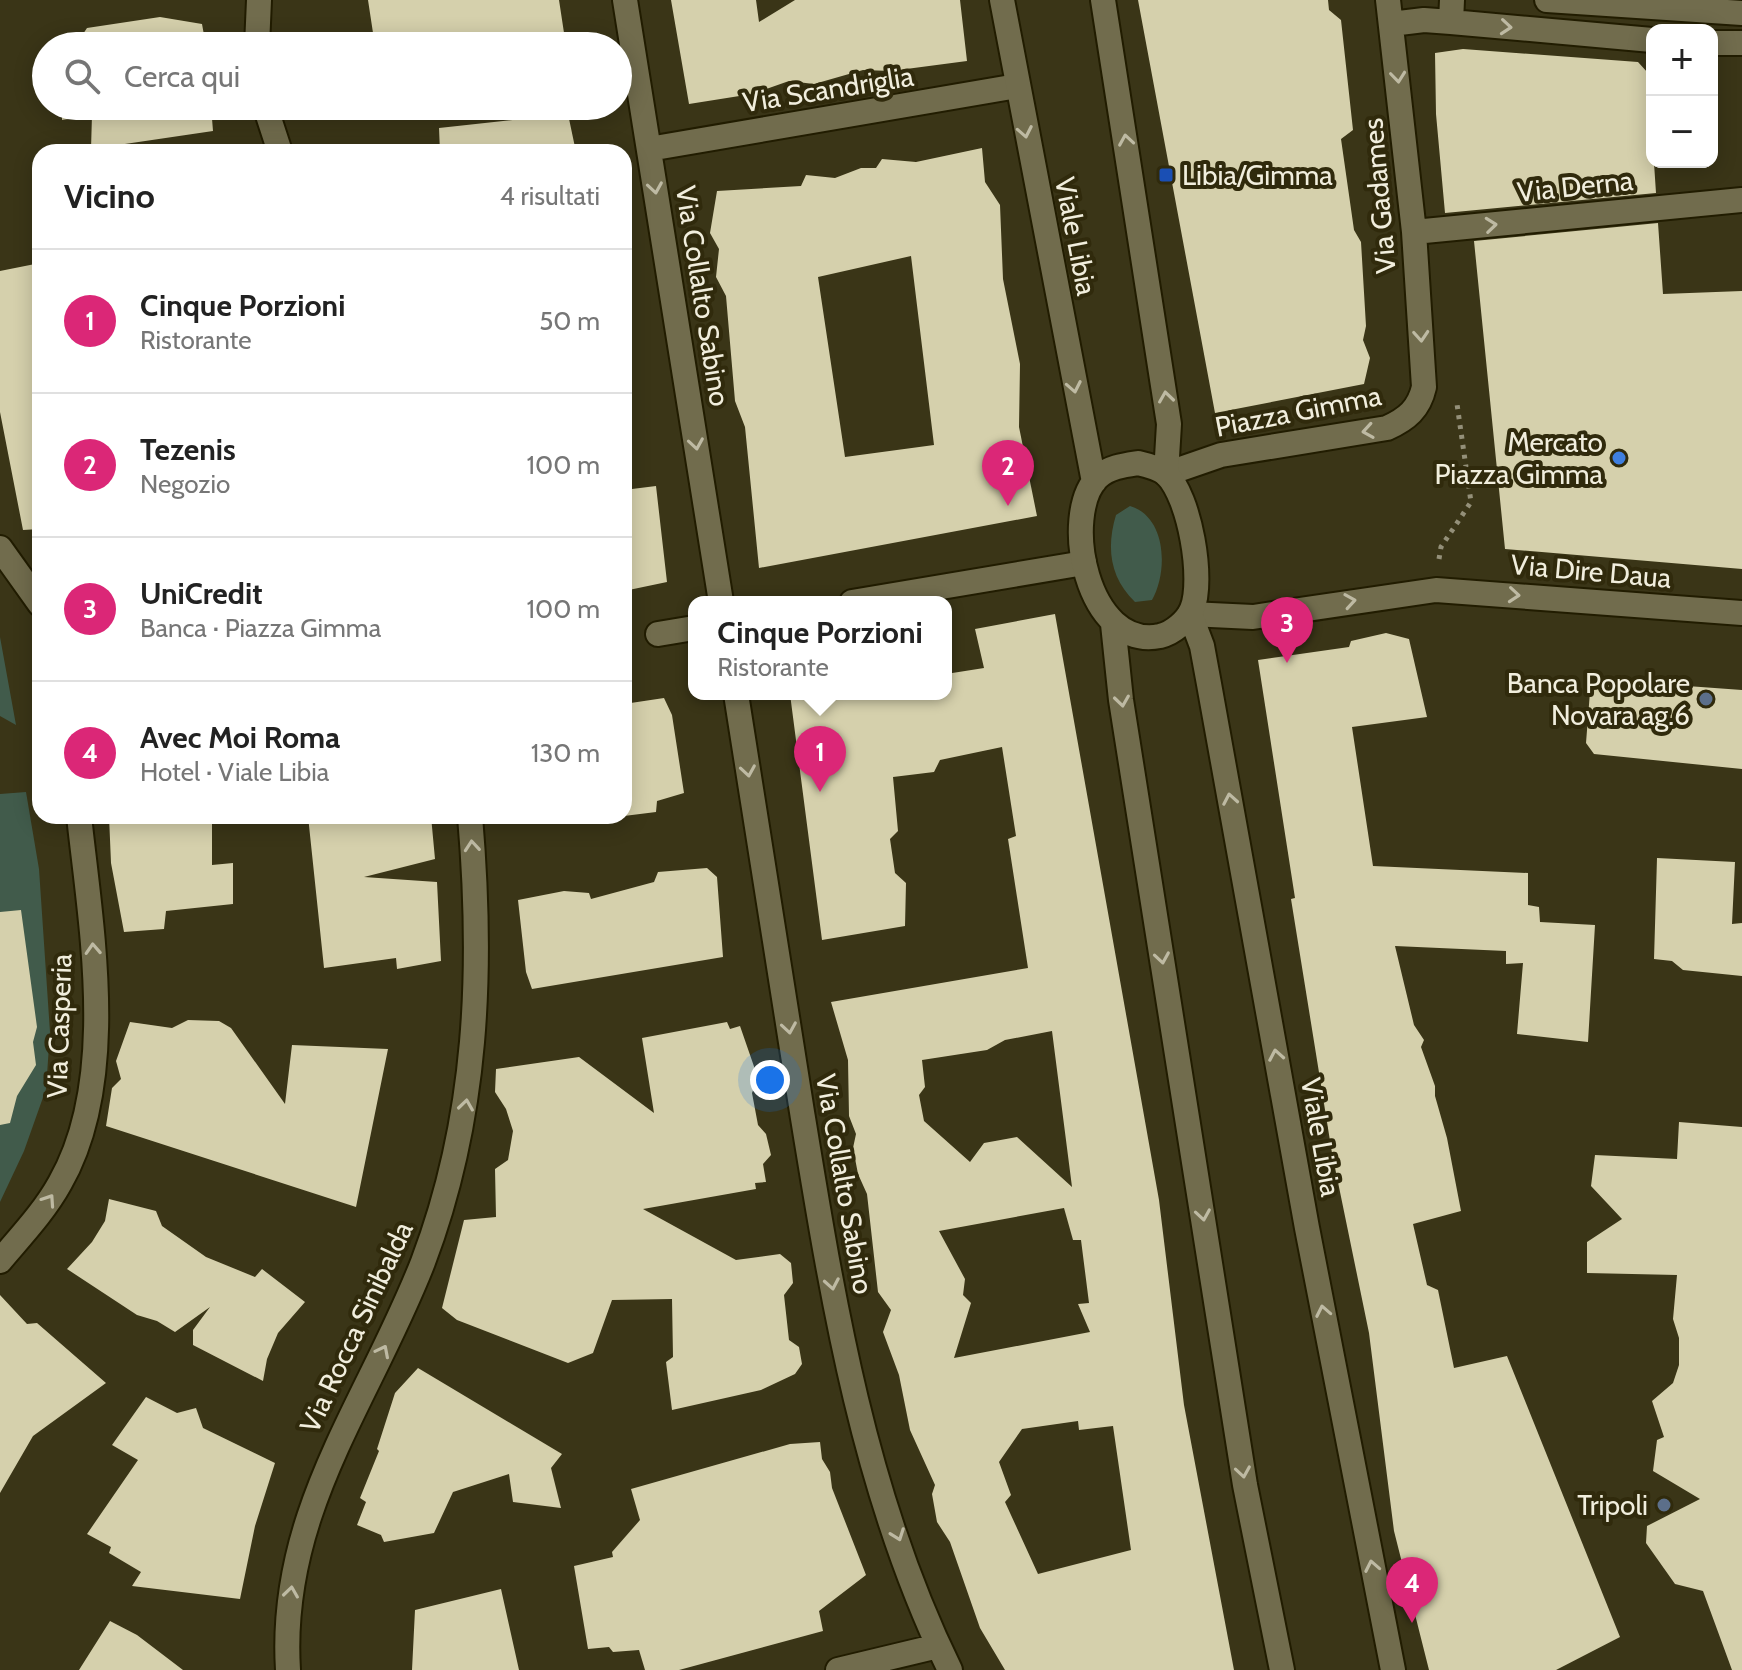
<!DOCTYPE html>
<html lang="it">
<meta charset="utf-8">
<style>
:root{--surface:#fff;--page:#f2f2f2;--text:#222;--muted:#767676;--line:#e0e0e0;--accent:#db2777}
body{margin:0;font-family:Cabin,sans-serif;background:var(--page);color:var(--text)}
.controls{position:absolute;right:24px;top:24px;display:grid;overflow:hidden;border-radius:16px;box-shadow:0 4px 20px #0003}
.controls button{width:72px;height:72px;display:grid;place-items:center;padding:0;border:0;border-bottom:2px solid var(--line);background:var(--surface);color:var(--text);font:40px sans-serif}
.you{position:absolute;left:770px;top:1080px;width:28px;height:28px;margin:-20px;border:6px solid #fff;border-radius:50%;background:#1a73e8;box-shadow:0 0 0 12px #1a73e833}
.badge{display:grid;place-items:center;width:52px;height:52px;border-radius:50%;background:var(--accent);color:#fff;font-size:26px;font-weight:700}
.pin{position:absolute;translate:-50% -66px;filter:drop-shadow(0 2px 4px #0008)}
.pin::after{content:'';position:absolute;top:42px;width:28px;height:24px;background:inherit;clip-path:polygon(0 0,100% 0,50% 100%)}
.popup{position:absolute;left:688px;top:596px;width:264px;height:104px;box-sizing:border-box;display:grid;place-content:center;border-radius:16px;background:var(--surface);filter:drop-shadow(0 2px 6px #0005);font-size:26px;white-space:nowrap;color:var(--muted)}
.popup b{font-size:30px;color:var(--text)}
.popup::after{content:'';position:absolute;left:50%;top:100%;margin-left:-16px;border:16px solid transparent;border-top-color:var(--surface)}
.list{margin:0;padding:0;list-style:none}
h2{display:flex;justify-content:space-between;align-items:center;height:104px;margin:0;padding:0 32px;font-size:34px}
h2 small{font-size:26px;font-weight:400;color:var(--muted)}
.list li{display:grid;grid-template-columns:52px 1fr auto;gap:24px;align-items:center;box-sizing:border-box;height:144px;padding:0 32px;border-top:2px solid var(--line)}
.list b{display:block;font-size:30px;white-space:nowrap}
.list p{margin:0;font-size:26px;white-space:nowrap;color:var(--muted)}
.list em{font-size:26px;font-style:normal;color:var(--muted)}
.icon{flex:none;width:44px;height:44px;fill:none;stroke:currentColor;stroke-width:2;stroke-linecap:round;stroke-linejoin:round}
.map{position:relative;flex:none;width:1742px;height:1670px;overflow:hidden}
.search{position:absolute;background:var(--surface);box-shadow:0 4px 20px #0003;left:32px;top:32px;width:600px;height:88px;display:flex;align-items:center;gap:20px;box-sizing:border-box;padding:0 28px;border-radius:44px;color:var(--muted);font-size:30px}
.panel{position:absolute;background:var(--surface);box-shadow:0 4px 20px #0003;left:32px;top:144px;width:600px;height:680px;border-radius:24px}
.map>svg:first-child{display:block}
</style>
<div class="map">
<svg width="1742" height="1670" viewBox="0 0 1742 1670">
<rect width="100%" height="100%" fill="#3a3517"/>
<!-- green -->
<path fill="#415b4b" d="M1130 506C1167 517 1168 572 1152 600L1135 602C1110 578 1106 548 1116 515Z
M0 637 16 725 0 716Z
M26 792 39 869 50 1032 46 1089 24 1151 0 1202V794Z"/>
<!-- building -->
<path fill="#d5d0ac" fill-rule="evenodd" d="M368 0H559L566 46H375Z
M671 0H756L759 22 795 0H960L967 61 891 71 863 70 814 84 789 81 752 94 689 104Z
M1138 0H1328L1329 10 1341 20 1353 130 1341 139 1354 230 1361 242 1366 326 1363 340 1370 358 1364 384 1215 413Z
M160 17 202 24 206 46H75L87 28Z
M1463 49 1638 62 1648 73 1656 193 1445 213 1436 114 1435 53Z
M62 106H211L213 131 91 149 92 115 62 120Z
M568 114 576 152H440L439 128Z
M982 148 985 182 1000 205 1003 279 1020 364 1019 427 1037 516 759 568 745 427 735 401 726 296 716 277 719 249 710 233 717 191 801 186 806 175 835 178 861 168H876L882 159 916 162ZM911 256 934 445 845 457 818 277Z
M1658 223 1663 294 1742 291V569L1505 549 1474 241Z
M40 263V529L23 530 0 412V271Z
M656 486 667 582 624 591V490Z
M1055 614 1159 1200 1184 1405 1234 1670H1005L980 1628 950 1542 937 1522 932 1494 935 1485 910 1430 899 1375 883 1332 891 1310 878 1292 867 1194 858 1174 853 1148 856 1134 849 1116 848 1060 831 1002 1028 968 1008 839 1016 836 1002 747 940 760 934 772 893 777 898 831 890 839 895 873 906 883 905 926 822 940 790 694H946V674L984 668 975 629ZM1052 1031 1072 1187 1017 1137 984 1143 970 1162 924 1121 919 1095 925 1087 922 1060 987 1050 1005 1040ZM1064 1208 1073 1240H1081L1089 1303 1078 1304 1090 1332 954 1358 971 1303 963 1295 965 1279 939 1231ZM1078 1421 1079 1430 1113 1426 1131 1550 1038 1574 1005 1502 1011 1495 999 1462 1022 1429Z
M1386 633 1409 639 1427 717 1352 727 1373 866 1528 873V905L1539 907 1540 922 1595 925 1588 1042 1517 1034 1523 963 1506 964V951L1395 946 1414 1025 1424 1040 1421 1047 1435 1086V1096L1447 1138 1461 1211 1413 1224 1427 1285 1438 1290 1454 1368 1507 1356 1620 1637 1556 1670H1429L1394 1531 1369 1333 1332 1153 1291 899 1295 898 1258 660 1349 647 1351 641Z
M1591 679 1742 690V769L1594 754 1586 743Z
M664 698 672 715 684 793 657 801 656 812 624 816V704Z
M109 816H212V865L233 863V904L166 911 164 929 124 932 111 863Z
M308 816H431L435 859 364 877 437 882 441 961 397 969 396 958 324 968Z
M1657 858 1735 862 1732 924 1742 923V976L1683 970 1672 961 1654 959Z
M707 868 717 877 723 957 532 989 526 972 518 900 564 891 589 893 591 899 654 882 658 872Z
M21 910 37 1027 33 1042 36 1065 17 1096 10 1123 0 1125V912Z
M188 1020 219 1021 231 1028 285 1104 292 1045 388 1049 356 1207 106 1126 112 1088 121 1079 116 1061 130 1022 172 1028Z
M727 1022 730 1029 740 1026 758 1078 752 1093 758 1125 766 1134 771 1155 763 1164 766 1182 755 1183 756 1189 643 1209 736 1260 780 1254 791 1263 793 1283 784 1295 789 1340 799 1347 802 1364 795 1374 761 1390 672 1410 666 1362 673 1357 672 1299 612 1300 593 1353 568 1363 457 1320 442 1308 464 1220 496 1217 495 1169 508 1160 513 1131 506 1109 495 1092 496 1069 579 1057 654 1113 642 1038Z
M1679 1122 1742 1127V1670H1732L1703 1591 1675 1584 1646 1543 1647 1526 1700 1499 1653 1471 1657 1440 1664 1437 1652 1401 1673 1383 1679 1365V1338L1673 1319 1677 1275 1587 1273V1242L1622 1219 1591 1186 1595 1155 1677 1159Z
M109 1199 156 1211 162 1226 206 1257 255 1277 262 1269 305 1302 278 1333 267 1359 263 1381 193 1345V1330L210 1307 175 1332 157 1321 137 1315 67 1269 92 1242 105 1221Z
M0 1295 27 1324 37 1323 106 1383 33 1436 0 1493Z
M418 1368 562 1454 551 1468 561 1508 513 1502 509 1474 453 1492 434 1533 384 1542 381 1535 357 1525 366 1502 360 1498 379 1451 377 1449 395 1393Z
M146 1397 177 1413 196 1408 203 1428 275 1463 255 1526 240 1599 132 1586 141 1572 109 1553 111 1547 87 1534 138 1460 112 1445Z
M820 1442 822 1459 830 1472 832 1488 866 1575 819 1611 823 1631 679 1670H645L639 1650 613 1652 609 1647 588 1649 574 1566 613 1557 612 1552 640 1520 631 1489 790 1444Z
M501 1589 519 1670H412L415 1610Z
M110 1621 137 1635 183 1670H79Z"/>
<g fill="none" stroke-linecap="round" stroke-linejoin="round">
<!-- minor casing -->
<g stroke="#211c00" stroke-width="28">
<path id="minor" d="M625 0 721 602
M1452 0 1451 22 1652 40
M1547 0 1742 13
M1391 24 1424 20 1451 22
M1712 43H1742
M257 46 259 0
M265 106 280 152
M649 149 1017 86
M1414 232 1742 200
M1166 474 1221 455 1387 428C1407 419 1419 409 1424 387L1414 232 1388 0
M0 548 40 604
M852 602 1084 563
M1190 614 1253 617 1436 590 1742 613
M658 634 694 628
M736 694C758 833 780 972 802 1112 833 1302 864 1495 950 1670
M0 1261C21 1236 44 1212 60 1183 119 1080 91 928 79 816
M288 1670C278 1512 369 1401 423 1262 478 1117 483 969 470 816
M838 1670 938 1646"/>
</g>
<!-- tertiary casing -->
<g stroke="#211c00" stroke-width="28">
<path id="tertiary" d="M1002 0 1094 482
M1103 0 1169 424 1166 474
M1138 463C1147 465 1159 468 1166 474 1190 497 1204 580 1192 609 1187 621 1173 633 1160 636 1087 651 1060 514 1098 477 1109 467 1125 465 1138 463Z
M1190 614 1202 646 1209 684 1307 1228 1393 1670
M1113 624 1121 700 1245 1485 1282 1670"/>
</g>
<!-- path -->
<path stroke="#949079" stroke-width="5" stroke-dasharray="4 6" stroke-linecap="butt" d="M1439 559 1441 547 1471 502 1457 404"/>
<!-- minor -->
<use href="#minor" stroke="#716c4d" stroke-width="24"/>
<!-- tertiary -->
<use href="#tertiary" stroke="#716c4d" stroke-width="24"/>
</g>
<!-- one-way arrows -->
<defs><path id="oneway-chevron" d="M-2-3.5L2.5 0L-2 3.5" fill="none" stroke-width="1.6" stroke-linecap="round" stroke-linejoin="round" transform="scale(2)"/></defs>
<g stroke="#bebaa3">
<use href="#oneway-chevron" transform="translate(1506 27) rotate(5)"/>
<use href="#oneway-chevron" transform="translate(1398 77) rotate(84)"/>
<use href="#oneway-chevron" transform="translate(1025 132) rotate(79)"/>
<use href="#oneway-chevron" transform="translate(1126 140) rotate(-99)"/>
<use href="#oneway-chevron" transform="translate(655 188) rotate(81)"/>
<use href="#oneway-chevron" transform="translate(1491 225) rotate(-6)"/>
<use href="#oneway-chevron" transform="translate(1421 336) rotate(86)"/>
<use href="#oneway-chevron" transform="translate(1074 387) rotate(79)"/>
<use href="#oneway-chevron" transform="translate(1166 397) rotate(-98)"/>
<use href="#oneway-chevron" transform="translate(1368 431) rotate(171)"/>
<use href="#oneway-chevron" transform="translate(696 444) rotate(81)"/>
<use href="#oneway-chevron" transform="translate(1514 595) rotate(5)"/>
<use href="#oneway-chevron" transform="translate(1350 601) rotate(-9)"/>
<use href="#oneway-chevron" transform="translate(1122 701) rotate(82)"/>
<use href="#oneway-chevron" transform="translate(748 771) rotate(81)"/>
<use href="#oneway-chevron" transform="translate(1230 799) rotate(-100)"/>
<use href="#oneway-chevron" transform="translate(472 846) rotate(-95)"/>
<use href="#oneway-chevron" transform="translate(93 949) rotate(-93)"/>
<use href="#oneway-chevron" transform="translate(1162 958) rotate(81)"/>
<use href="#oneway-chevron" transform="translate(789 1028) rotate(81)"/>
<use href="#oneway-chevron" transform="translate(1276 1055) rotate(-100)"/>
<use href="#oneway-chevron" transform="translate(466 1105) rotate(-82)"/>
<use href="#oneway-chevron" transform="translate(49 1200) rotate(-56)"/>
<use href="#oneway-chevron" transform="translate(1203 1215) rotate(81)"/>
<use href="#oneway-chevron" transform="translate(832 1284) rotate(80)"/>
<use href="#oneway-chevron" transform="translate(1323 1311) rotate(-101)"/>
<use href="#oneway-chevron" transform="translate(383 1351) rotate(-63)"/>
<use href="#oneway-chevron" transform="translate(1243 1472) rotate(81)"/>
<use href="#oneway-chevron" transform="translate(898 1535) rotate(70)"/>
<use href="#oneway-chevron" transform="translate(1372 1566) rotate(-101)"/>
<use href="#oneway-chevron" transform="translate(291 1592) rotate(-82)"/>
</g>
<!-- markers -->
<rect fill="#1a4fb4" stroke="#302a0c" stroke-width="3" x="1158" y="167" width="16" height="16" rx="4"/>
<circle fill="#3f7fe0" stroke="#302a0c" stroke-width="3" cx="1619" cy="458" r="8"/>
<g fill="#5c6f8a" stroke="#302a0c" stroke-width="3">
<circle cx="1706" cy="699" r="8"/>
<circle cx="1664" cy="1505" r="8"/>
</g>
<g text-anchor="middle" stroke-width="8" stroke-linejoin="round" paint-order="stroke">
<!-- street labels -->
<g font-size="28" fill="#f1eedd" stroke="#302a0c">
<text transform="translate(828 89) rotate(-9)" y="10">Via Scandriglia</text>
<text transform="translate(1575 186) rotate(-6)" y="10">Via Derna</text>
<text transform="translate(1379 196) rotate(-95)" y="10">Via Gadames</text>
<text transform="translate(1076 236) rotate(79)" y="10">Viale Libia</text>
<text transform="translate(703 296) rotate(81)" y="10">Via Collalto Sabino</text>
<text transform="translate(1298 411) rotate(-11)" y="10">Piazza Gimma</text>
<text transform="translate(1591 571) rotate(5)" y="10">Via Dire Daua</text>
<text transform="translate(59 1026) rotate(-88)" y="10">Via Casperia</text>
<text transform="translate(1321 1137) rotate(80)" y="10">Viale Libia</text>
<text transform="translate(845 1184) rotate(80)" y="10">Via Collalto Sabino</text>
<text transform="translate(356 1327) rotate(-65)" y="10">Via Rocca Sinibalda</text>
</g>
<!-- poi labels -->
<g font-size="28" fill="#f1eedd" stroke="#302a0c" text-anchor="end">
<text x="1182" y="185" text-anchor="start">Libia/Gimma</text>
<text x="1603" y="452">Mercato<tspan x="1603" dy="32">Piazza Gimma</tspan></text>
<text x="1690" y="693">Banca Popolare<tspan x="1690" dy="32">Novara ag.6</tspan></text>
<text x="1648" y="1515">Tripoli</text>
</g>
</g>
</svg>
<div class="controls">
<button>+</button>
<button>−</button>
</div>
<div class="you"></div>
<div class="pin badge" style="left:820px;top:792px">1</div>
<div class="popup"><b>Cinque Porzioni</b>Ristorante</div>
<div class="pin badge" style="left:1008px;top:506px">2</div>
<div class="pin badge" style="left:1287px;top:663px">3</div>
<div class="pin badge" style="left:1412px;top:1623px">4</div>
<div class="search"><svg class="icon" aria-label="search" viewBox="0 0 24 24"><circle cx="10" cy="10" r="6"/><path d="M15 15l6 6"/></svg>Cerca qui</div>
<section class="panel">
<h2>Vicino<small>4 risultati</small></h2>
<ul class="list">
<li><span class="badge">1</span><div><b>Cinque Porzioni</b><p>Ristorante</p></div><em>50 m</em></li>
<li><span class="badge">2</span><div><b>Tezenis</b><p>Negozio</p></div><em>100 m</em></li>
<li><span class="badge">3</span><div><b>UniCredit</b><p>Banca · Piazza Gimma</p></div><em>100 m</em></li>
<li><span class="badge">4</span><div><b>Avec Moi Roma</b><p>Hotel · Viale Libia</p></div><em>130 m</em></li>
</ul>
</section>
</div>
